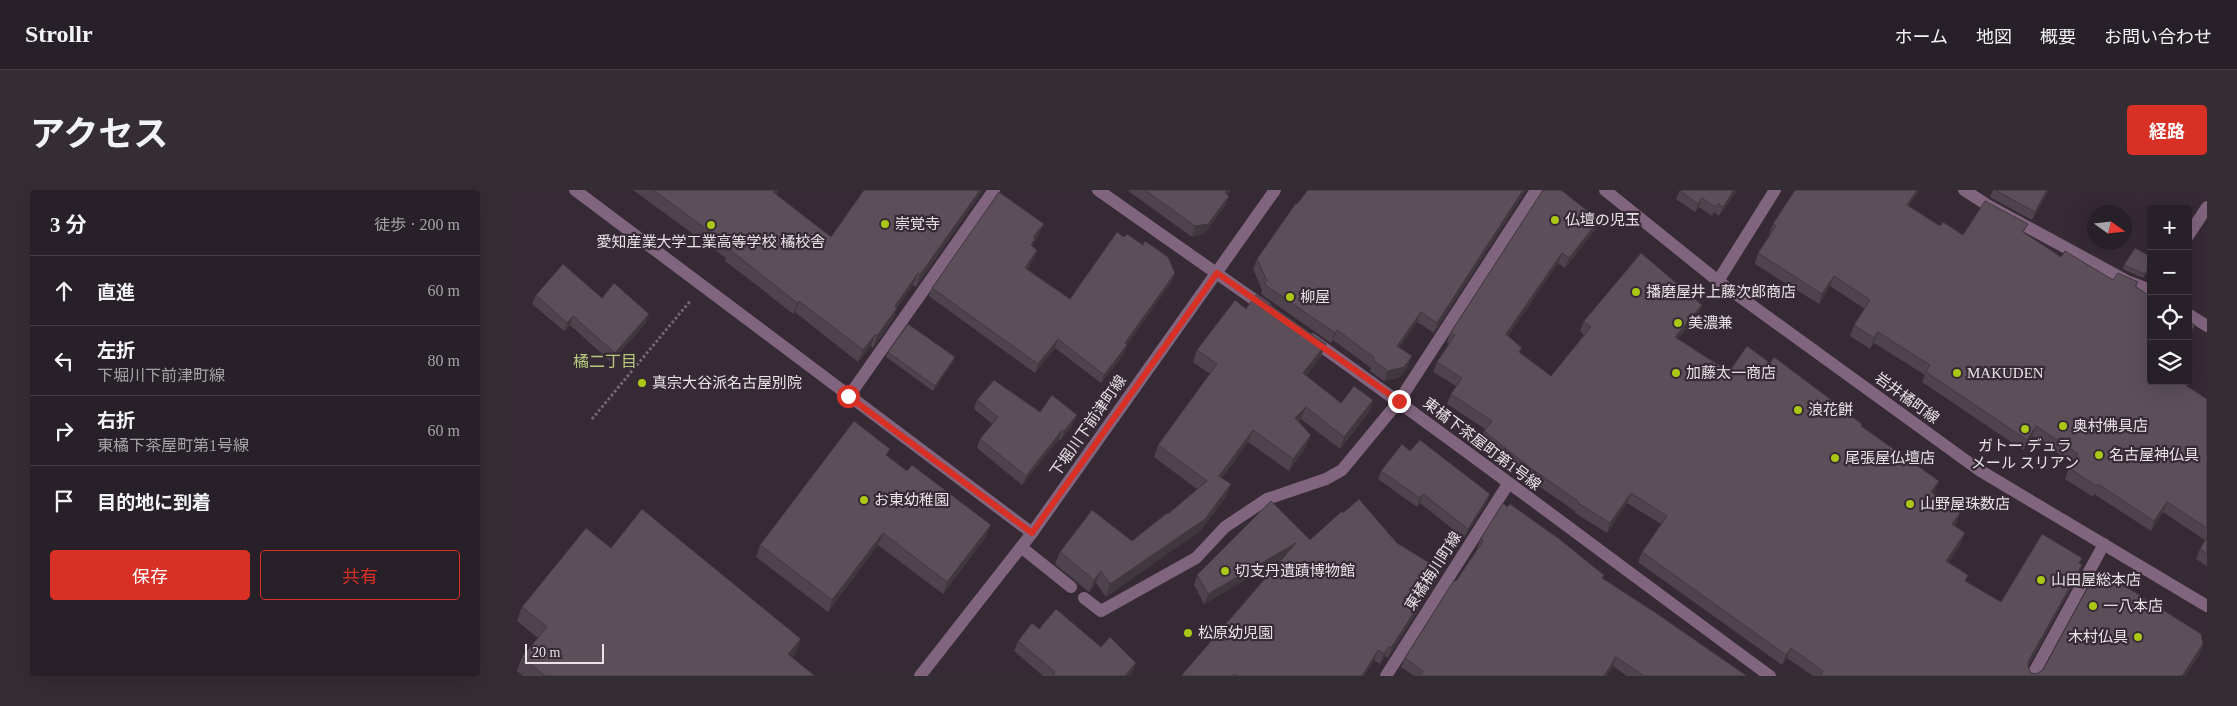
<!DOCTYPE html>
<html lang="ja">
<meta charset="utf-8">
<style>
:root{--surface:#282028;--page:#342d34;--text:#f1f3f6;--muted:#a5a3a8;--line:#443e45;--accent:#d93025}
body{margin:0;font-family:"Times New Roman","Noto Sans JP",serif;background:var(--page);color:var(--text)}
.controls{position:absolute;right:15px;top:15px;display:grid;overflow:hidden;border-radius:5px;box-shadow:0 5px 20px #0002}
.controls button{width:45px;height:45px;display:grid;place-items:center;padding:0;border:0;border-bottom:1px solid var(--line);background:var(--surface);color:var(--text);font:25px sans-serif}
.compass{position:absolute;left:1577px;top:15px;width:45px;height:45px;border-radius:50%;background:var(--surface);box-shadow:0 5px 20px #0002;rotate:104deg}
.scale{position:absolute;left:15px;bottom:12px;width:79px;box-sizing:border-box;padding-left:5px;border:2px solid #eae2e9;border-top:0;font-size:14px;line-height:18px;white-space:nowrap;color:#eae2e9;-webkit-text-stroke:4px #362a35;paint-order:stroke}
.stop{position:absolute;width:15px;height:15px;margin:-11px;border:4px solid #d93025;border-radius:50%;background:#fff}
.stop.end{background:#d93025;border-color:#fff;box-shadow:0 1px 5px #0008}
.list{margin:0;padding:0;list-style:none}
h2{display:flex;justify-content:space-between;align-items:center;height:65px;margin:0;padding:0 20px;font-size:21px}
h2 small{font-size:16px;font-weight:400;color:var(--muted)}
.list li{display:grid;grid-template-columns:32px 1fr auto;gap:15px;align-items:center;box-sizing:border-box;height:70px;padding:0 20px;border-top:1px solid var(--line)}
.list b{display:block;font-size:19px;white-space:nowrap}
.list p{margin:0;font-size:16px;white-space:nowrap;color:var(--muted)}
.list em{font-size:16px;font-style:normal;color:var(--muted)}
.actions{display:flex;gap:10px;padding:15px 20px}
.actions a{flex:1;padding:11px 0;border:1px solid var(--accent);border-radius:5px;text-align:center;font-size:18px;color:var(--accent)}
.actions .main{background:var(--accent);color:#fff}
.icon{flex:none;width:28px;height:28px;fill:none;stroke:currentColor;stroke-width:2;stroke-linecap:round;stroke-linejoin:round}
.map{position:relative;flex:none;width:1697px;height:486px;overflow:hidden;border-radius:5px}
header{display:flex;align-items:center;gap:30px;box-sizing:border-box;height:70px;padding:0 25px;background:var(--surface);border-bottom:1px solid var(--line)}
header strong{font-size:24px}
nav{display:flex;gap:28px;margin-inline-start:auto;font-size:18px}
.intro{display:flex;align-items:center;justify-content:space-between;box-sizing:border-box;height:120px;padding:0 30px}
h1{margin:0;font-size:35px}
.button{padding:12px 22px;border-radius:5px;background:var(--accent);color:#fff;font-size:18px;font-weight:700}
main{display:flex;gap:30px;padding:0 30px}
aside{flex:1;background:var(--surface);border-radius:5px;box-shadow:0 5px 20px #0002}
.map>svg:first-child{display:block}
</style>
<header>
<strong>Strollr</strong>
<nav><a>ホーム</a><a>地図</a><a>概要</a><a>お問い合わせ</a></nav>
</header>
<div class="intro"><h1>アクセス</h1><a class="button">経路</a></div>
<main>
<aside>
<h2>3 分<small>徒歩 · 200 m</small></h2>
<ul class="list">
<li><svg class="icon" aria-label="ahead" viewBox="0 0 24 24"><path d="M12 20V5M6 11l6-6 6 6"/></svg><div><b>直進</b></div><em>60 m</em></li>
<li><svg class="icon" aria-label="left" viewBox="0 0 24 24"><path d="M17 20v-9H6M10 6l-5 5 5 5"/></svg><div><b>左折</b><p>下堀川下前津町線</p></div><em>80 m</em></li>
<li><svg class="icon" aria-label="right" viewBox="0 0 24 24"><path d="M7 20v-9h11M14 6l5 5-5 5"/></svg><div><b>右折</b><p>東橘下茶屋町第1号線</p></div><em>60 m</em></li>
<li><svg class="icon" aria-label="arrive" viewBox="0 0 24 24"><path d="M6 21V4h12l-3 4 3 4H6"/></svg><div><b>目的地に到着</b></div></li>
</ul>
<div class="actions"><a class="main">保存</a><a>共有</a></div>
</aside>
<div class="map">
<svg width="1697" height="486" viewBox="0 0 1697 486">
<rect width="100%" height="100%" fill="#362a35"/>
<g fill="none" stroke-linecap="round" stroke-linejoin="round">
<!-- path -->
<path stroke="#756b74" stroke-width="3" stroke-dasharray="2.5 2.5" stroke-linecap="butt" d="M82 229 181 110"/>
<!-- service -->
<path stroke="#81647e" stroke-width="12" d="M511 357 561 397
M574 408 591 421 686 368 715 337 757 309 816 289 832 280 889 211"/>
<!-- minor -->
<path stroke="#81647e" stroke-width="12" d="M65 0 522 343
M588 0 756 118
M1454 0 1479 16 1617 91 1641 100
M1678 46 1697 17
M1208 91 1265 0
M1678 124 1697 136
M801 149C956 259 1107 374 1260 486
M339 206 484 0
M889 211 1026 0
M876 486 998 294
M1522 486 1594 354"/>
<!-- tertiary -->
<path stroke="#81647e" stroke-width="12" d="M1095 0 1208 91 1469 280 1697 416
M410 486 522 343 765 0"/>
</g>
<!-- wall -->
<path fill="#4f444d" d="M123 0H269L266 4 321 47 354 0H473L406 97 403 95 387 118 383 129 363 158 361 156 348 172 285 122 283 124 249 97 215 71 216 68Z
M617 0H721L717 5 719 6 715 16 694 44 682 47Z
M1016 0 924 143 907 132 889 157 898 176 890 187 874 191 860 181 861 178 823 150 821 153 751 104 752 100 743 79 747 69 787 14Z
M1170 0H1227L1209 26 1204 22 1202 26 1189 17 1185 22 1166 9Z
M1285 0H1408L1407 4 1399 16 1430 36 1453 45 1514 43 1551 67 1603 90 1628 92 1626 97 1641 191 1697 209V376L1686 369 1690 359 1695 350 1653 322 1641 341 1584 304 1583 307 1555 289 1559 278 1562 273 1522 246 1513 260 1412 192 1415 185 1364 153 1360 159 1340 146 1344 135 1355 119 1320 96 1309 114 1245 74 1248 63 1260 45 1259 44 1263 34Z
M1483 0H1539L1522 30 1480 7Z
M1089 30 1085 40 1055 78 1048 73 998 146 1010 163 1041 186 1074 145 1070 141 1074 131 1188 125 1168 149 1219 182 1260 173 1327 216 1352 236 1425 301 1423 304 1447 333 1444 336 1451 353 1438 373 1456 391 1491 412 1570 374 1572 375 1568 385 1518 477 1521 483 1526 484 1690 464 1675 486H1303L1277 468 1272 475 1128 372 1132 362 1151 334 1117 313 1097 343 1065 323V321L1014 286 970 251 974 241 975 239 937 214 941 204 946 196 923 182 927 172 939 154 937 152 941 142Z
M530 42 525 50 522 57 527 60 524 69 517 79 560 109 665 83 662 91 617 155 614 164 591 193 545 158 525 183 419 106 422 98Z
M1641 67V76L1633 88 1613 79 1614 75Z
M26 105 92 108 136 133 101 172 60 135 54 141 22 114Z
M736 119 816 154 811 166 796 186 831 213 863 210 859 222 830 259 791 229 789 232 796 257 779 281 738 252 712 288 716 307 690 341 596 407 586 393 579 402 545 374 550 362 622 351 658 324 687 299 644 267 648 255 700 184 683 172 687 160Z
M378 162 443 172 423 201 376 167Z
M467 210 530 222 563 234 551 250 549 249 512 295 467 258 470 249 482 234 464 219Z
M900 261 980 304 977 312 954 348 910 313 907 317 868 289 871 281Z
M378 267 476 347 433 404 368 355 318 422 246 367 250 355Z
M833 323 887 353 931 380 927 390 878 468 875 466 870 474 864 470 854 486H671L772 368 694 414 684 395 687 385 800 350Z
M971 348 1093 389 1237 486H1117L1103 476 1097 486H904L891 477 895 468 968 359 967 358Z
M101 358 285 464 282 468 305 486H13L7 481 12 467 28 448 7 431 12 417Z
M529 439 622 483 620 486H533L504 461 508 451Z"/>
<!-- shaded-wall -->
<path fill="#40373f" d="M265 0H269L259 14 263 2Z
M470 0H473L406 97 410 85Z
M717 0H721L711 13 715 3Z
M1013 0H1016L924 143 927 133Z
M1224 0H1227L1209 26 1213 17Z
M1407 0H1408L1407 4 1393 25 1397 15Z
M1537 0H1539L1522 30 1525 22Z
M719 6 715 16 694 44 682 47 685 36Z
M1192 8 1189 17 1185 22 1188 14Z
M1089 30 1085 40 1055 78 1059 68Z
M534 34 530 42 525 50 522 58 517 64 523 47Z
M527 60 524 69 512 86 515 78Z
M1052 63 1048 73 992 154 996 144Z
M1641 74V76L1633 88 1635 84Z
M408 83 403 95 380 127 385 116Z
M665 83 662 91 617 155 614 164 591 193 594 185 615 153Z
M1324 86 1320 96 1309 114 1312 104Z
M289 111 285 122 283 124 287 113Z
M1192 115 1188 125 1161 157 1165 147Z
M387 118 383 129 363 158 367 146Z
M911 122 907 132 884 166 887 156Z
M139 124 136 133 101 172 105 163Z
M63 126 60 135 54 141 57 133Z
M1685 135 1681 146 1678 150V146Z
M827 140 823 150 821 153 825 143Z
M1368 142 1364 153 1360 159 1364 148Z
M365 145 361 156 348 172 353 160Z
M548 149 545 158 525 183 528 174Z
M816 154 811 166 789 195 793 183Z
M902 166 898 176 890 187 874 191 878 181Z
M445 167 443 172 423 201 425 196Z
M863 210 859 222 830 259 834 247Z
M796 217 791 229 781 240 785 228Z
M567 225 563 234 551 250 554 241Z
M1526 236 1522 246 1513 260 1517 250Z
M552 240 549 249 512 295 516 286Z
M743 240 738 252 705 298 709 286Z
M801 245 796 257 779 281 783 269Z
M1429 291 1425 301 1417 312 1421 302Z
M721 294 716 307 690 341 596 407 600 394Z
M1121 303 1117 313 1097 343 1100 333Z
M913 304 910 313 907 317 910 308Z
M980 304 977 312 954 348 958 339Z
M1657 312 1653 322 1641 341 1644 331Z
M1450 323 1447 333 1438 344 1442 334Z
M481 335 476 347 433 404 437 392Z
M373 343 368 355 318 422 322 410Z
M1455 343 1451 353 1432 381 1436 371Z
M786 353 782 363 694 414 698 404Z
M1572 375 1568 385 1515 482 1518 472Z
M931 380 927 390 878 468 881 458Z
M591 381 586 393 579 402 584 390Z
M291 449 285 464 273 479 278 464Z
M1693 454 1690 464 1675 486H1672Z
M879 456 875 466 870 474 874 464Z
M1281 458 1277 468 1272 475 1276 465Z
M868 460 864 470 854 486H852Z
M1106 467 1103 476 1097 486H1094Z
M626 473 622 483 620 486H615Z"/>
<!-- building -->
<path fill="#5c4f5a" stroke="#40373f" d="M143 0H265L263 2 321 47 354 0H470L410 85 408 83 385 116 387 118 367 146 365 145 353 160 289 111 287 113 219 59 221 57Z
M635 0H717L715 3 719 6 698 34 685 36Z
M798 0H1013L927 133 911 122 887 156 902 166 894 177 878 181 863 170 865 168 827 140 825 143 754 94 757 91 747 69 786 13 787 14Z
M1033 0H1051L1089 30 1059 68 1052 63 996 144 1012 158 1009 162 1041 186 1081 137 1074 131 1131 63 1192 115 1165 147 1219 182 1237 156 1260 173 1264 167 1328 215 1327 216 1352 234 1351 236 1429 291 1421 302 1450 323 1442 334 1455 343 1436 371 1458 385 1455 391 1491 412 1532 344 1572 368 1569 373 1572 375 1518 472V477L1521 483 1526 484 1533 480 1586 382 1623 401 1691 444 1693 454 1672 486H1310L1313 481 1281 458 1276 465 1132 362 1157 326 1121 303 1100 333 1068 313 1069 312 1018 276 974 241 982 231 941 204 952 188 927 172 945 145 941 142Z
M1169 0H1224L1213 17 1208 14 1205 17 1192 8 1188 14Z
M1285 0H1407L1397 15 1430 36 1433 32 1453 45 1475 11 1518 34 1513 42 1551 67 1555 61 1603 90 1608 83 1628 92 1625 96 1641 107V191H1669L1697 209V338L1657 312 1644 331 1588 294 1586 296 1559 278 1568 264 1526 236 1517 250 1416 182 1420 175 1368 142 1364 148 1344 135 1360 110 1324 86 1312 104 1248 63 1266 36 1263 34Z
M1485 0H1537L1525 22Z
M489 2 534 34 523 47 525 49 521 55 527 60 515 78 560 109 607 42 614 47 617 44 633 55 635 51 658 67 665 83 615 153 617 155 594 185 548 149 528 174 422 98Z
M1625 58 1641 67V74L1635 84 1614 75Z
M53 74 92 108 104 93 139 124 105 163 63 126 57 133 26 105Z
M746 105 816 154 793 183 831 213 844 196 863 210 834 247 796 217 785 228 801 245 783 269 743 240 709 286 721 294 695 329 600 394 591 381 584 390 550 362 582 320 622 351 657 323 658 324 697 291 648 255 707 174 687 160 725 110 736 119Z
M1678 131 1685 135 1678 146Z
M398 134 445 167 425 196 378 162Z
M484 190 530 222 542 205 567 225 554 241 552 240 516 286 470 249 488 227 467 210Z
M344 231 380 259 376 265 397 281 402 275 481 335 437 392 373 343 322 410 250 355Z
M910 250 980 304 958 339 913 304 910 308 871 281 892 254 900 261Z
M849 309 887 353 931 380 881 458 879 456 874 464 868 460 852 486H727L725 484 722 486H671L786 353 698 404 687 385 761 311 800 350 832 321 833 323Z
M993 313 997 317 1000 314 1048 348 1094 385 1092 388 1146 423 1237 486H1134L1106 467 1094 486H909L913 481 895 468 944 390 946 391 973 351 971 348Z
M132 319 291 449 278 464 305 486H35L12 467 37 437 12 417 76 338 101 358Z
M1697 347V364L1690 359Z
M546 419 591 457 600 447 626 473 615 486H542L545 482 508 451 522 433 529 439Z"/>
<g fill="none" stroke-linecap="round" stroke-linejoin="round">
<!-- route -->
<path stroke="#d93025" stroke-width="6" d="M338 206 522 343 707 83 889 211"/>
</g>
<!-- markers -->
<g fill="#aac716" stroke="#362a35" stroke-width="2">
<circle cx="1045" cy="30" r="5"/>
<circle cx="375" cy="34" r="5"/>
<circle cx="201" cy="35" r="5"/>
<circle cx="1126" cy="102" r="5"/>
<circle cx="780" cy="107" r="5"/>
<circle cx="1168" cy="133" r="5"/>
<circle cx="1166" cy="183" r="5"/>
<circle cx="1447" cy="183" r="5"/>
<circle cx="132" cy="193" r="5"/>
<circle cx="1288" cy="220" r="5"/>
<circle cx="1553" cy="236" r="5"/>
<circle cx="1515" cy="239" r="5"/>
<circle cx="1589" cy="265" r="5"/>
<circle cx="1325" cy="268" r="5"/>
<circle cx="354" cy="310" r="5"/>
<circle cx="1400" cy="314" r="5"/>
<circle cx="715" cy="381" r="5"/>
<circle cx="1531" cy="390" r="5"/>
<circle cx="1583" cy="416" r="5"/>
<circle cx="678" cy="443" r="5"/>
<circle cx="1628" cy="447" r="5"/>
</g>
<g text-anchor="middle" stroke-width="4.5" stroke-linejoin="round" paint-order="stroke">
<!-- poi labels -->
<g font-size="15" fill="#eae2e9" stroke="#362a35" text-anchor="start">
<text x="1055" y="35">仏壇の児玉</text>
<text x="385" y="39">崇覚寺</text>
<text x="201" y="57" text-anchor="middle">愛知産業大学工業高等学校 橘校舎</text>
<text x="1136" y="107">播磨屋井上藤次郎商店</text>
<text x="790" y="112">柳屋</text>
<text x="1178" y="138">美濃兼</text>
<text x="1176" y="188">加藤太一商店</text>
<text x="1457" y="188">MAKUDEN</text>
<text x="142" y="198">真宗大谷派名古屋別院</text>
<text x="1298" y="225">浪花餅</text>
<text x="1563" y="241">奥村佛具店</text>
<text x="1515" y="261" text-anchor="middle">ガトー デュラ<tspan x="1515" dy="17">メール スリアン</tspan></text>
<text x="1599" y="270">名古屋神仏具</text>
<text x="1335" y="273">尾張屋仏壇店</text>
<text x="364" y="315">お東幼稚園</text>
<text x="1410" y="319">山野屋珠数店</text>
<text x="725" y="386">切支丹遺蹟博物館</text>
<text x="1541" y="395">山田屋総本店</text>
<text x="1593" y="421">一八本店</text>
<text x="688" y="448">松原幼児園</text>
<text x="1618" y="452" text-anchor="end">木村仏具</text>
</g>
<!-- street labels -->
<g font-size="15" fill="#eae2e9" stroke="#362a35">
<text transform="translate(1397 208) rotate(36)" y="5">岩井橘町線</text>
<text transform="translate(578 236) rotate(-55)" y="5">下堀川下前津町線</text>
<text transform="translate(972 254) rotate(37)" y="5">東橘下茶屋町第1号線</text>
<text transform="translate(923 381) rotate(-57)" y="5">東橘梅川町線</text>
</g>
<!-- neighbourhood labels -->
<g font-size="16" fill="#b6c87d" stroke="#362a35">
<text x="95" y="177">橘二丁目</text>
</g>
</g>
</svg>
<div class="controls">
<button>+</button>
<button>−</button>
<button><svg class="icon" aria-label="locate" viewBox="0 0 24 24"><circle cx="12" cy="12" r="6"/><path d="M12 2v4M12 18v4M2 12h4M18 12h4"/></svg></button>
<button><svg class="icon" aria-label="layers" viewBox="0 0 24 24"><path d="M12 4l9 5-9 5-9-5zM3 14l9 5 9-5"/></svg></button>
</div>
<svg class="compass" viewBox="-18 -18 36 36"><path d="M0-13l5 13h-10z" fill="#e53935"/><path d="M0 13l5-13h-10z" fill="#a5a3a8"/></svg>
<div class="scale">20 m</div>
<div class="stop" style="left:338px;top:206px"></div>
<div class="stop end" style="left:889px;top:211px"></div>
</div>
</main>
